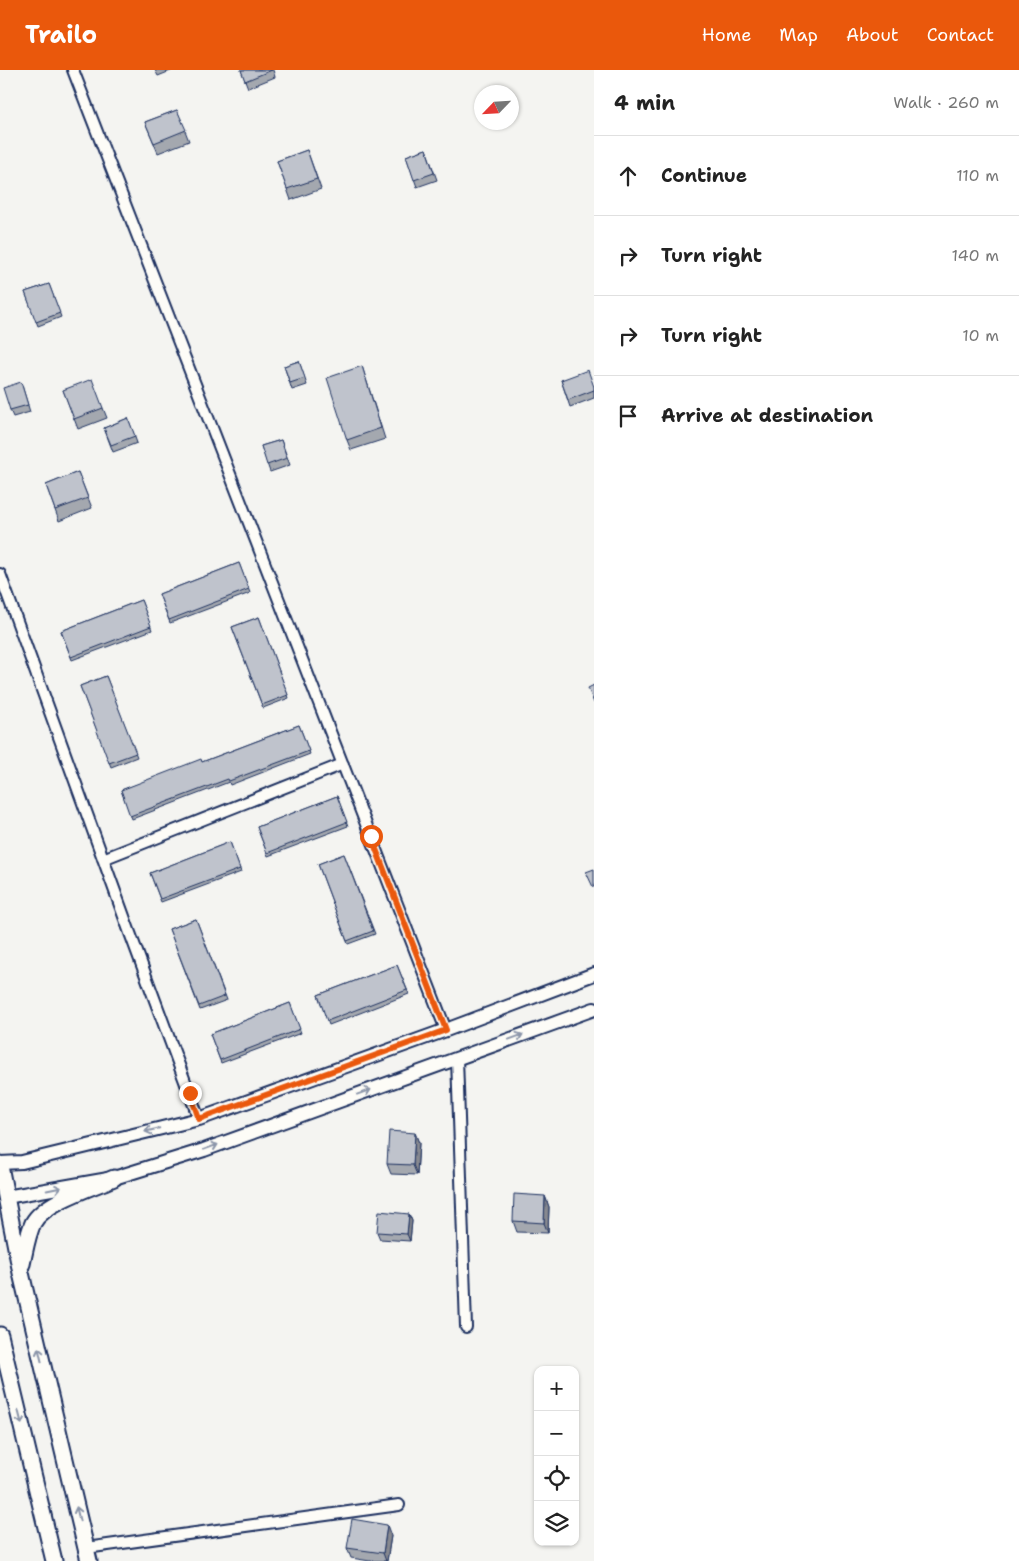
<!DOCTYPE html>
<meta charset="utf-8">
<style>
:root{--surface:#fff;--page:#f2f2f2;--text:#222;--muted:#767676;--line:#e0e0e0;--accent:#ea580c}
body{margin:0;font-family:"Shantell Sans",sans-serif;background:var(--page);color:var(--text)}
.controls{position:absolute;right:15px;bottom:15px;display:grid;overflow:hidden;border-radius:10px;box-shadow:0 1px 4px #0004}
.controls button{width:45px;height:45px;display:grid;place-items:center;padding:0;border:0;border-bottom:1px solid var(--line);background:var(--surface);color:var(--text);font:25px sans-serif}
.compass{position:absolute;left:474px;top:15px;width:45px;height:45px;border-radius:50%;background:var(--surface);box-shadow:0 1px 4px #0004;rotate:245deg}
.stop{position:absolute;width:15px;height:15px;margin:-11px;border:4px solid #ea580c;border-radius:50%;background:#fff}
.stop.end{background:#ea580c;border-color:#fff;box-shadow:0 1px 5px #0008}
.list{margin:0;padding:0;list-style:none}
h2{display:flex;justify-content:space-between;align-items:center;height:65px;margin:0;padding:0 20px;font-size:21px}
h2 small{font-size:16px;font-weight:400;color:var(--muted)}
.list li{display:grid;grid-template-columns:32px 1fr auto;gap:15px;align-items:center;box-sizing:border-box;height:80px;padding:0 20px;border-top:1px solid var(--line)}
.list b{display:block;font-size:19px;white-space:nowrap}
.list em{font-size:16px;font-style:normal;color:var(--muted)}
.icon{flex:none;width:28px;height:28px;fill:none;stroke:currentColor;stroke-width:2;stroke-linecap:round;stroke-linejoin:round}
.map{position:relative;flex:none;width:594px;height:1491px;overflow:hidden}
header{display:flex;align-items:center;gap:30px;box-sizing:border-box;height:70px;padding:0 25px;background:var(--accent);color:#fff}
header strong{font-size:24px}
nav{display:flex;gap:28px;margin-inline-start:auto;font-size:18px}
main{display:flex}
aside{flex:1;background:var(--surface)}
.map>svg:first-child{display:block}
</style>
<header>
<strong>Trailo</strong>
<nav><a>Home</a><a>Map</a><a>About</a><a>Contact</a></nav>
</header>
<main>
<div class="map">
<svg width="594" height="1491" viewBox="0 0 594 1491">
<rect width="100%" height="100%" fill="#f4f4f1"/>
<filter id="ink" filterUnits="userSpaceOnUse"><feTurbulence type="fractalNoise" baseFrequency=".02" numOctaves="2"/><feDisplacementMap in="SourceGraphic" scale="10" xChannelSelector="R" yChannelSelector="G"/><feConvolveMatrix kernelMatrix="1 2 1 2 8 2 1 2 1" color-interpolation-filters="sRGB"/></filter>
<g filter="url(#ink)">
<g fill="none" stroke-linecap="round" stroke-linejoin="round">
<!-- minor casing -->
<g stroke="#1b2f5e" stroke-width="14">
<path id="minor" d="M73 0 446 960
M0 504 130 863 199 1049
M103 789 343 694
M457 988 466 1257
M86 1478 399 1435"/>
</g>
<!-- tertiary casing -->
<g stroke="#1b2f5e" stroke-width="16">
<path id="tertiary" d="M0 1093 22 1092 199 1049 446 960 594 904
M6 1127 114 1108 204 1080 594 939"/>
</g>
<!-- secondary casing -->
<g stroke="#1b2f5e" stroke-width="19">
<path id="secondary" d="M0 1096 21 1203 89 1491
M22 1194C25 1181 27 1166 33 1153 44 1132 93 1117 114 1108
M0 1265 54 1491"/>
</g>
<!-- minor -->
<use href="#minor" stroke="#fdfcf7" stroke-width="10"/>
<!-- tertiary -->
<use href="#tertiary" stroke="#fdfcf7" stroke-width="12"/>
<!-- secondary -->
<use href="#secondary" stroke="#fdfcf7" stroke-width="15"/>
</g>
<!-- wall -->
<path fill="#a4a8af" stroke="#1b2f5e" d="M155 0H173L158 6Z
M241 0H273L275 7 248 18Z
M177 40 189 71 158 83 145 52Z
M426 79 437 110 417 117 406 86Z
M307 80 321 119 291 130 277 91Z
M49 214 61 247 38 256 25 222Z
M299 291 307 315 292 320 284 296Z
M362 296 385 369 351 380 347 370Z
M561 310 594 317V328L570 337Z
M21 312 30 342 13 347 10 340Z
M63 320 103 338 107 348 78 359Z
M128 348 137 373 113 382 104 358Z
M281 370 290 395 270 402 261 376Z
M78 402 92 438 59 451 46 415Z
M239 493 250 523 170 553 159 524Z
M141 530 152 560 72 590 61 561Z
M259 547 289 628 263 638 232 557Z
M106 606 137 687 111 697 80 616Z
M299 655 310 684 230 715 229 712 132 749 121 720 202 692Z
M337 726 348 756 268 786 257 757Z
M230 772 241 802 161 832 150 803Z
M344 784 375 864 348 874 318 794Z
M196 849 227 930 200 940 169 859Z
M397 895 409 924 329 955 318 925Z
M290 933 301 963 221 993 210 964Z
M415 1063 419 1073 417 1105 391 1104 387 1094Z
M545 1126 549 1137 548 1163 517 1162 513 1151Z
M409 1144 412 1151 410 1171 380 1169 377 1162Z
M391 1466 387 1491H370L351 1488 347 1478Z"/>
<!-- shaded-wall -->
<path fill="#86888f" stroke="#1b2f5e" d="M415 1063 419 1073 417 1105 413 1095Z
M545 1126 549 1137 548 1163 544 1153Z
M409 1144 412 1151 410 1171 407 1164Z
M387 1455 391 1466 387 1491H386L383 1483Z"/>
<!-- building -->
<path fill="#bfc3cc" stroke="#1b2f5e" d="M241 0H272L245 11Z
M177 40 186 60 154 73 145 52Z
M426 79 434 103 414 110 406 86Z
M307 80 317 109 287 119 277 91Z
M49 214 60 243 36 252 25 222Z
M299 291 305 308 290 313 284 296Z
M362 296 381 358 347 370 327 308Z
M588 300 594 317V320L568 330 561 310Z
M92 309 103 338 74 349 63 320Z
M21 312 28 335 10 340 3 318Z
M128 348 135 366 111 375 104 358Z
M281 370 287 388 267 395 261 376Z
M78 402 88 428 55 440 46 415Z
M239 493 249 519 169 550 159 524Z
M141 530 151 556 71 587 61 561Z
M259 547 288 625 262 635 232 557Z
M106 606 136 683 109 693 80 616Z
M594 615V633L588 618Z
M299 655 309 681 229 711 228 709 130 746 121 720 201 689 202 692Z
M337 726 347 752 267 783 257 757Z
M230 772 240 799 160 829 150 803Z
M344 784 373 861 347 871 318 794Z
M594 799V817H593L586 802Z
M196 849 225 926 199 936 169 859Z
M397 895 407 920 327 951 318 925Z
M290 933 300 959 220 990 210 964Z
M389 1061 415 1063 413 1095 387 1094Z
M514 1124 545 1126 544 1153 513 1151Z
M379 1141 409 1144 407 1164 377 1162Z
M352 1449 387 1455 383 1483 347 1478Z"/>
<!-- one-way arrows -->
<defs><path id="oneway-shaft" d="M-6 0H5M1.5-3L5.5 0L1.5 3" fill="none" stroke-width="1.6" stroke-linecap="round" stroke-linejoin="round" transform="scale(1.25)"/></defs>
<g stroke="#8c96aa">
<use href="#oneway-shaft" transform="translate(516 967) rotate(-20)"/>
<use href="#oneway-shaft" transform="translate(364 1022) rotate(-20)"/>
<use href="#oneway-shaft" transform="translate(152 1060) rotate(166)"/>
<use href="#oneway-shaft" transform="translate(211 1077) rotate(-20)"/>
<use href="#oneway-shaft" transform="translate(54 1119) rotate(-11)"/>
<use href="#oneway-shaft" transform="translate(40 1285) rotate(-103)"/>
<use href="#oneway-shaft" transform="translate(20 1347) rotate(76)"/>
<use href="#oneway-shaft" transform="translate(78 1444) rotate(-103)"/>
</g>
</g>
<g fill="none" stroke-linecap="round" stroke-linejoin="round" filter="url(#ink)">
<!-- route -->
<path stroke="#ea580c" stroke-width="6" d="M190 1023 199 1049 446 960 371 766"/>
</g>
</svg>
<div class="controls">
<button>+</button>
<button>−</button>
<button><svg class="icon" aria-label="locate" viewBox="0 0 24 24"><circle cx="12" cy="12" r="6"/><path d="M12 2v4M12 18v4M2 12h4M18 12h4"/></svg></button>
<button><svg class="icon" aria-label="layers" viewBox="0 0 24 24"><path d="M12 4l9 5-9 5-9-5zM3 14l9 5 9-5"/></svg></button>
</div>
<svg class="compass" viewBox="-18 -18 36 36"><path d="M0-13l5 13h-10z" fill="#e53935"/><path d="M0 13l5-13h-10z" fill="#767676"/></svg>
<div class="stop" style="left:371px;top:766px"></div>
<div class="stop end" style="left:190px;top:1023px"></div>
</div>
<aside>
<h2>4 min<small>Walk · 260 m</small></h2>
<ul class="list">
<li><svg class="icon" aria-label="ahead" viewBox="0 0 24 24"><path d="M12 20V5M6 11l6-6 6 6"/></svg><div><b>Continue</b></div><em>110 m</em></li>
<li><svg class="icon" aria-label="right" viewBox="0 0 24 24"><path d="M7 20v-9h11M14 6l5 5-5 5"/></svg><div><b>Turn right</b></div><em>140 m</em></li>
<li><svg class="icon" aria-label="right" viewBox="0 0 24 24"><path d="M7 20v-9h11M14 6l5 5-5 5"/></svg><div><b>Turn right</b></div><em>10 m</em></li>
<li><svg class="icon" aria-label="arrive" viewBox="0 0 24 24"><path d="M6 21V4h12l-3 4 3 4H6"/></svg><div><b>Arrive at destination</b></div></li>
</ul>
</aside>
</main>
